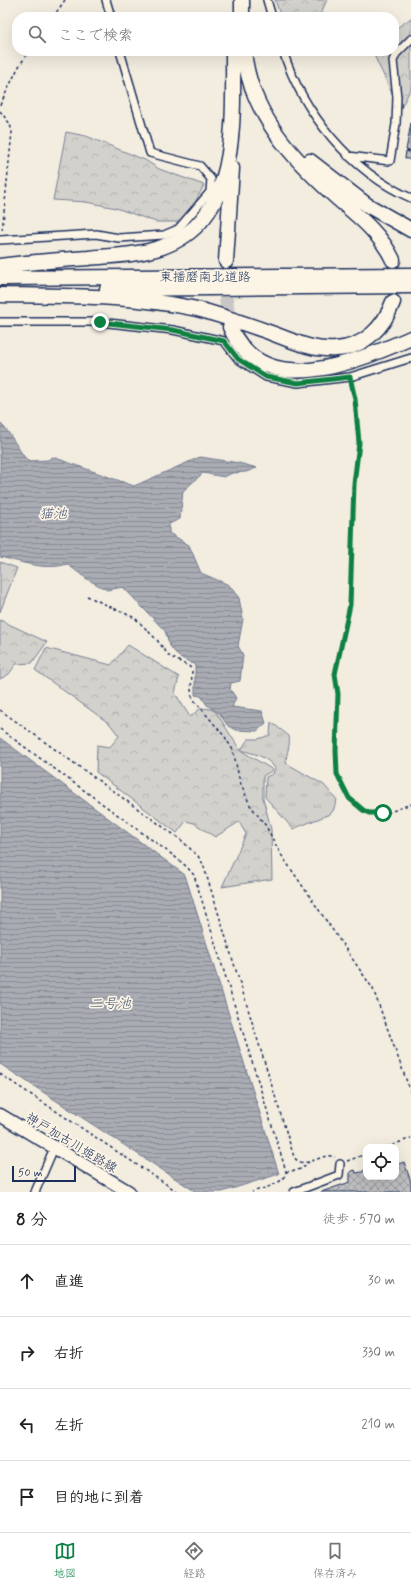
<!DOCTYPE html>
<html lang="ja">
<meta charset="utf-8">
<style>
:root{--surface:#fff;--page:#f6f6f6;--text:#202124;--muted:#757577;--line:#e0e0e0;--accent:#0b8043}
body{margin:0;font-family:Mynerve,"Klee One",sans-serif;background:var(--page);color:var(--text)}
.controls{position:absolute;right:12px;bottom:12px;display:grid;overflow:hidden;border-radius:8px;box-shadow:0 4px 16px #0002}
.controls button{width:36px;height:36px;display:grid;place-items:center;padding:0;border:0;border-bottom:1px solid var(--line);background:var(--surface);color:var(--text);font:20px sans-serif}
.scale{position:absolute;left:12px;bottom:10px;width:64px;box-sizing:border-box;padding-left:4px;border:2px solid #1b2f5e;border-top:0;font-size:11px;line-height:14px;white-space:nowrap;color:#1b2f5e;-webkit-text-stroke:3px #fcf5e5;paint-order:stroke}
.stop{position:absolute;width:12px;height:12px;margin:-9px;border:3px solid #0b8043;border-radius:50%;background:#fff}
.stop.end{background:#0b8043;border-color:#fff;box-shadow:0 1px 4px #0008}
.list{margin:0;padding:0;list-style:none}
h2{display:flex;justify-content:space-between;align-items:center;height:52px;margin:0;padding:0 16px;font-size:17px}
h2 small{font-size:13px;font-weight:400;color:var(--muted)}
.list li{display:grid;grid-template-columns:26px 1fr auto;gap:12px;align-items:center;box-sizing:border-box;height:72px;padding:0 16px;border-top:1px solid var(--line)}
.list b{display:block;font-size:15px;white-space:nowrap}
.list em{font-size:13px;font-style:normal;color:var(--muted)}
.icon{flex:none;width:22px;height:22px;fill:none;stroke:currentColor;stroke-width:2;stroke-linecap:round;stroke-linejoin:round}
.map{position:relative;flex:none;width:411px;height:1192px;overflow:hidden}
.search{position:absolute;background:var(--surface);box-shadow:0 4px 16px #0002;left:12px;right:12px;top:12px;height:44px;display:flex;align-items:center;gap:10px;box-sizing:border-box;padding:0 14px;border-radius:16px;color:var(--muted);font-size:15px}
.sheet{height:340px;background:var(--surface)}
nav{display:flex;justify-content:space-around;align-items:center;box-sizing:border-box;height:56px;border-top:1px solid var(--line);background:var(--surface);font-size:11px;color:var(--muted)}
nav a{display:grid;justify-items:center;gap:2px}
nav .on{color:var(--accent)}
.map>svg:first-child{display:block}
</style>
<div class="map">
<svg width="411" height="1192" viewBox="0 0 411 1192">
<defs>
<pattern id="grass-tufts" width="24" height="20" patternUnits="userSpaceOnUse"><rect width="24" height="20" fill="#d3d1cc"/><path d="M3 7l-1-3M5 7V3M7 7l1-3M15 17l-1-3M17 17v-4M19 17l1-3" fill="none" stroke="#b5b4b2"/></pattern>
<pattern id="forest-crowns" width="20" height="18" patternUnits="userSpaceOnUse"><rect width="20" height="18" fill="#d3d1cc"/><path d="M2 6a3 3 0 1 1 6 0M12 15a3 3 0 1 1 6 0" fill="none" stroke="#b5b4b2"/></pattern>
<pattern id="water-rules" width="6" height="5" patternUnits="userSpaceOnUse"><rect width="6" height="5" fill="#a9acb3"/><path d="M0 2.5h6" fill="none" stroke="#898c95"/></pattern>
<pattern id="building-cross-hatch" width="8" height="8" patternUnits="userSpaceOnUse"><rect width="8" height="8" fill="#bebec0"/><path d="M0 0l8 8M0 8l8-8" fill="none" stroke="#9a9b9f"/></pattern>
</defs>
<rect width="100%" height="100%" fill="#f3ede0"/>
<filter id="ink" filterUnits="userSpaceOnUse"><feTurbulence type="fractalNoise" baseFrequency=".025" numOctaves="2"/><feDisplacementMap in="SourceGraphic" scale="8" xChannelSelector="R" yChannelSelector="G"/><feConvolveMatrix kernelMatrix="1 2 1 2 8 2 1 2 1" color-interpolation-filters="sRGB"/></filter>
<g filter="url(#ink)">
<!-- grass -->
<path fill="url(#grass-tufts)" stroke="#778095" d="M271 722 289 736C291 745 286 753 286 763L324 785 337 800 333 811 330 814 293 829 265 797 266 777 273 774 275 768C266 756 255 754 241 750L248 739H258L270 735Z"/>
<!-- forest -->
<path fill="url(#forest-crowns)" stroke="#778095" d="M275 0H327L319 17H281Z
M411 18V88L400 110 372 51H394V30Z
M66 132 86 136 145 160 159 169 204 185 185 222H156L116 208 86 202 53 200Z
M0 562 17 568 0 612Z
M0 620 47 642 32 663 16 664 9 674 0 679Z
M128 645 179 677 175 693 190 717 201 708 211 709 216 712 240 750 273 770 263 776V798L271 829 272 879 222 887 246 834 239 822 215 837 194 823 186 821 177 833 96 772 97 745 110 747 119 736 110 724 35 670 46 648 111 665Z"/>
<!-- water -->
<path fill="url(#water-rules)" stroke="#707a91" d="M0 423C12 434 17 449 28 461L48 460 53 457 134 486 200 457 239 463 257 468 246 472 232 473 224 477 203 473 183 491 180 519 169 524V533L189 545 201 573 229 585 239 598 243 619 238 646 243 655 240 681 231 683 230 689 236 698 232 707 262 711 266 723 257 731 236 730 228 726 219 713 207 705 201 696 195 695V665L178 656 170 646 165 631 123 587 107 590 87 579 67 564C45 571 22 562 0 557Z
M0 738 185 875 279 1174 222 1192H196L0 1064Z"/>
<!-- building -->
<path fill="url(#building-cross-hatch)" stroke="#1b2f5e" d="M411 123V151L406 150Z
M406 151 411 152V160L405 158Z
M404 1162 411 1182V1192H321L350 1182V1172L355 1170 356 1173 362 1172 366 1168V1177H396V1165Z"/>
<g fill="none" stroke-linecap="round" stroke-linejoin="round">
<!-- motorway-tunnel -->
<path stroke="#c8c7c6" stroke-width="14" stroke-dasharray="14 7" stroke-linecap="butt" d="M393 260 396 279 393 302
M226 276V298L230 327"/>
<!-- minor casing -->
<g stroke="#1b2f5e" stroke-width="10">
<path id="minor" d="M106 0 111 17
M267 0 272 17
M283 51C303 113 351 172 411 198
M348 156 390 161 396 124 397 97 393 61 396 54 411 39
M0 240 96 234 119 238 164 235 178 229 210 192 211 179 200 166 150 153 120 51
M0 322H99L173 330 224 341 238 359 266 377 298 383 350 377 411 358
M35 1192 54 1148
M294 1192 339 1175 340 1164"/>
</g>
<!-- primary casing -->
<g stroke="#1b2f5e" stroke-width="15">
<path id="primary" d="M0 1115 129 1192"/>
</g>
<!-- motorway casing -->
<g stroke="#1b2f5e" stroke-width="17">
<path id="motorway" d="M242 0V17
M244 51C250 114 293 159 338 199 359 217 381 234 393 260
M310 161 367 205 411 230
M226 261 232 168
M0 266C29 262 58 260 88 258 107 256 128 256 148 251 241 231 233 125 233 51
M0 278 411 275
M107 289 411 286
M0 295C66 296 132 295 197 309 220 315 243 323 266 331 288 339 312 351 336 349 365 347 384 327 393 302
M230 327C263 403 357 361 411 338"/>
</g>
<!-- path -->
<path stroke="#1b2f5e" stroke-width="1.5" stroke-dasharray="3 3" stroke-linecap="butt" d="M53 17 65 0
M0 105 18 68 29 51
M0 111 10 124 12 132 2 232
M352 385 359 443 354 484 350 605 335 675 338 694 336 750 337 774 349 798 357 806 369 813 390 812 411 804
M87 596 135 618 157 640 169 656 190 667 192 671 191 694 194 700 225 737 233 750 240 782 250 805 266 826 280 853 373 989 411 1093
M0 710 180 839 198 856 203 864 294 1157C304 1172 322 1151 335 1157
M0 729 174 856 187 867 194 875 286 1171C285 1185 262 1188 252 1192
M0 1074 178 1192
M387 1147 411 1138
M347 1161 366 1154
M286 1172 301 1169 309 1162"/>
<!-- minor -->
<use href="#minor" stroke="#fcf5e5" stroke-width="7"/>
<!-- primary -->
<use href="#primary" stroke="#fcf5e5" stroke-width="12"/>
<!-- motorway -->
<use href="#motorway" stroke="#fcf5e5" stroke-width="14"/>
</g>
</g>
<g fill="none" stroke-linecap="round" stroke-linejoin="round" filter="url(#ink)">
<!-- route -->
<path stroke="#0b8043" stroke-width="5" d="M100 322 173 330 224 341 238 359 266 377 298 383 350 377 355 399 359 443 354 484 350 605 335 674 338 694 336 750 337 774 349 798 363 810 369 813H383"/>
</g>
<g text-anchor="middle" stroke-width="3.5" stroke-linejoin="round" paint-order="stroke">
<!-- street labels -->
<g font-size="13" fill="#1b2f5e" stroke="#fcf5e5">
<text x="205" y="281">東播磨南北道路</text>
<text transform="translate(72 1142) rotate(31)" y="5">神戸加古川姫路線</text>
</g>
<!-- water labels -->
<g font-size="14" font-style="italic" fill="#465478" stroke="#fcf5e5">
<text x="53" y="518">猫池</text>
<text x="110" y="1008">二号池</text>
</g>
</g>
</svg>
<div class="controls">
<button><svg class="icon" aria-label="locate" viewBox="0 0 24 24"><circle cx="12" cy="12" r="6"/><path d="M12 2v4M12 18v4M2 12h4M18 12h4"/></svg></button>
</div>
<div class="scale">50 m</div>
<div class="stop" style="left:383px;top:813px"></div>
<div class="stop end" style="left:100px;top:322px"></div>
<div class="search"><svg class="icon" aria-label="search" viewBox="0 0 24 24"><circle cx="10" cy="10" r="6"/><path d="M15 15l6 6"/></svg>ここで検索</div>
</div>
<section class="sheet">
<h2>8 分<small>徒歩 · 570 m</small></h2>
<ul class="list">
<li><svg class="icon" aria-label="ahead" viewBox="0 0 24 24"><path d="M12 20V5M6 11l6-6 6 6"/></svg><div><b>直進</b></div><em>30 m</em></li>
<li><svg class="icon" aria-label="right" viewBox="0 0 24 24"><path d="M7 20v-9h11M14 6l5 5-5 5"/></svg><div><b>右折</b></div><em>330 m</em></li>
<li><svg class="icon" aria-label="left" viewBox="0 0 24 24"><path d="M17 20v-9H6M10 6l-5 5 5 5"/></svg><div><b>左折</b></div><em>210 m</em></li>
<li><svg class="icon" aria-label="arrive" viewBox="0 0 24 24"><path d="M6 21V4h12l-3 4 3 4H6"/></svg><div><b>目的地に到着</b></div></li>
</ul>
</section>
<nav>
<a class="on"><svg class="icon" aria-label="map" viewBox="0 0 24 24"><path d="M3 6l6-2 6 2 6-2v14l-6 2-6-2-6 2zM9 4v14M15 6v14"/></svg>地図</a>
<a><svg class="icon" aria-label="directions" viewBox="0 0 24 24"><path d="M12 3l9 9-9 9-9-9zM9 14v-3h6M13 9l2 2-2 2"/></svg>経路</a>
<a><svg class="icon" aria-label="saved" viewBox="0 0 24 24"><path d="M7 4h10v16l-5-4-5 4z"/></svg>保存済み</a>
</nav>
